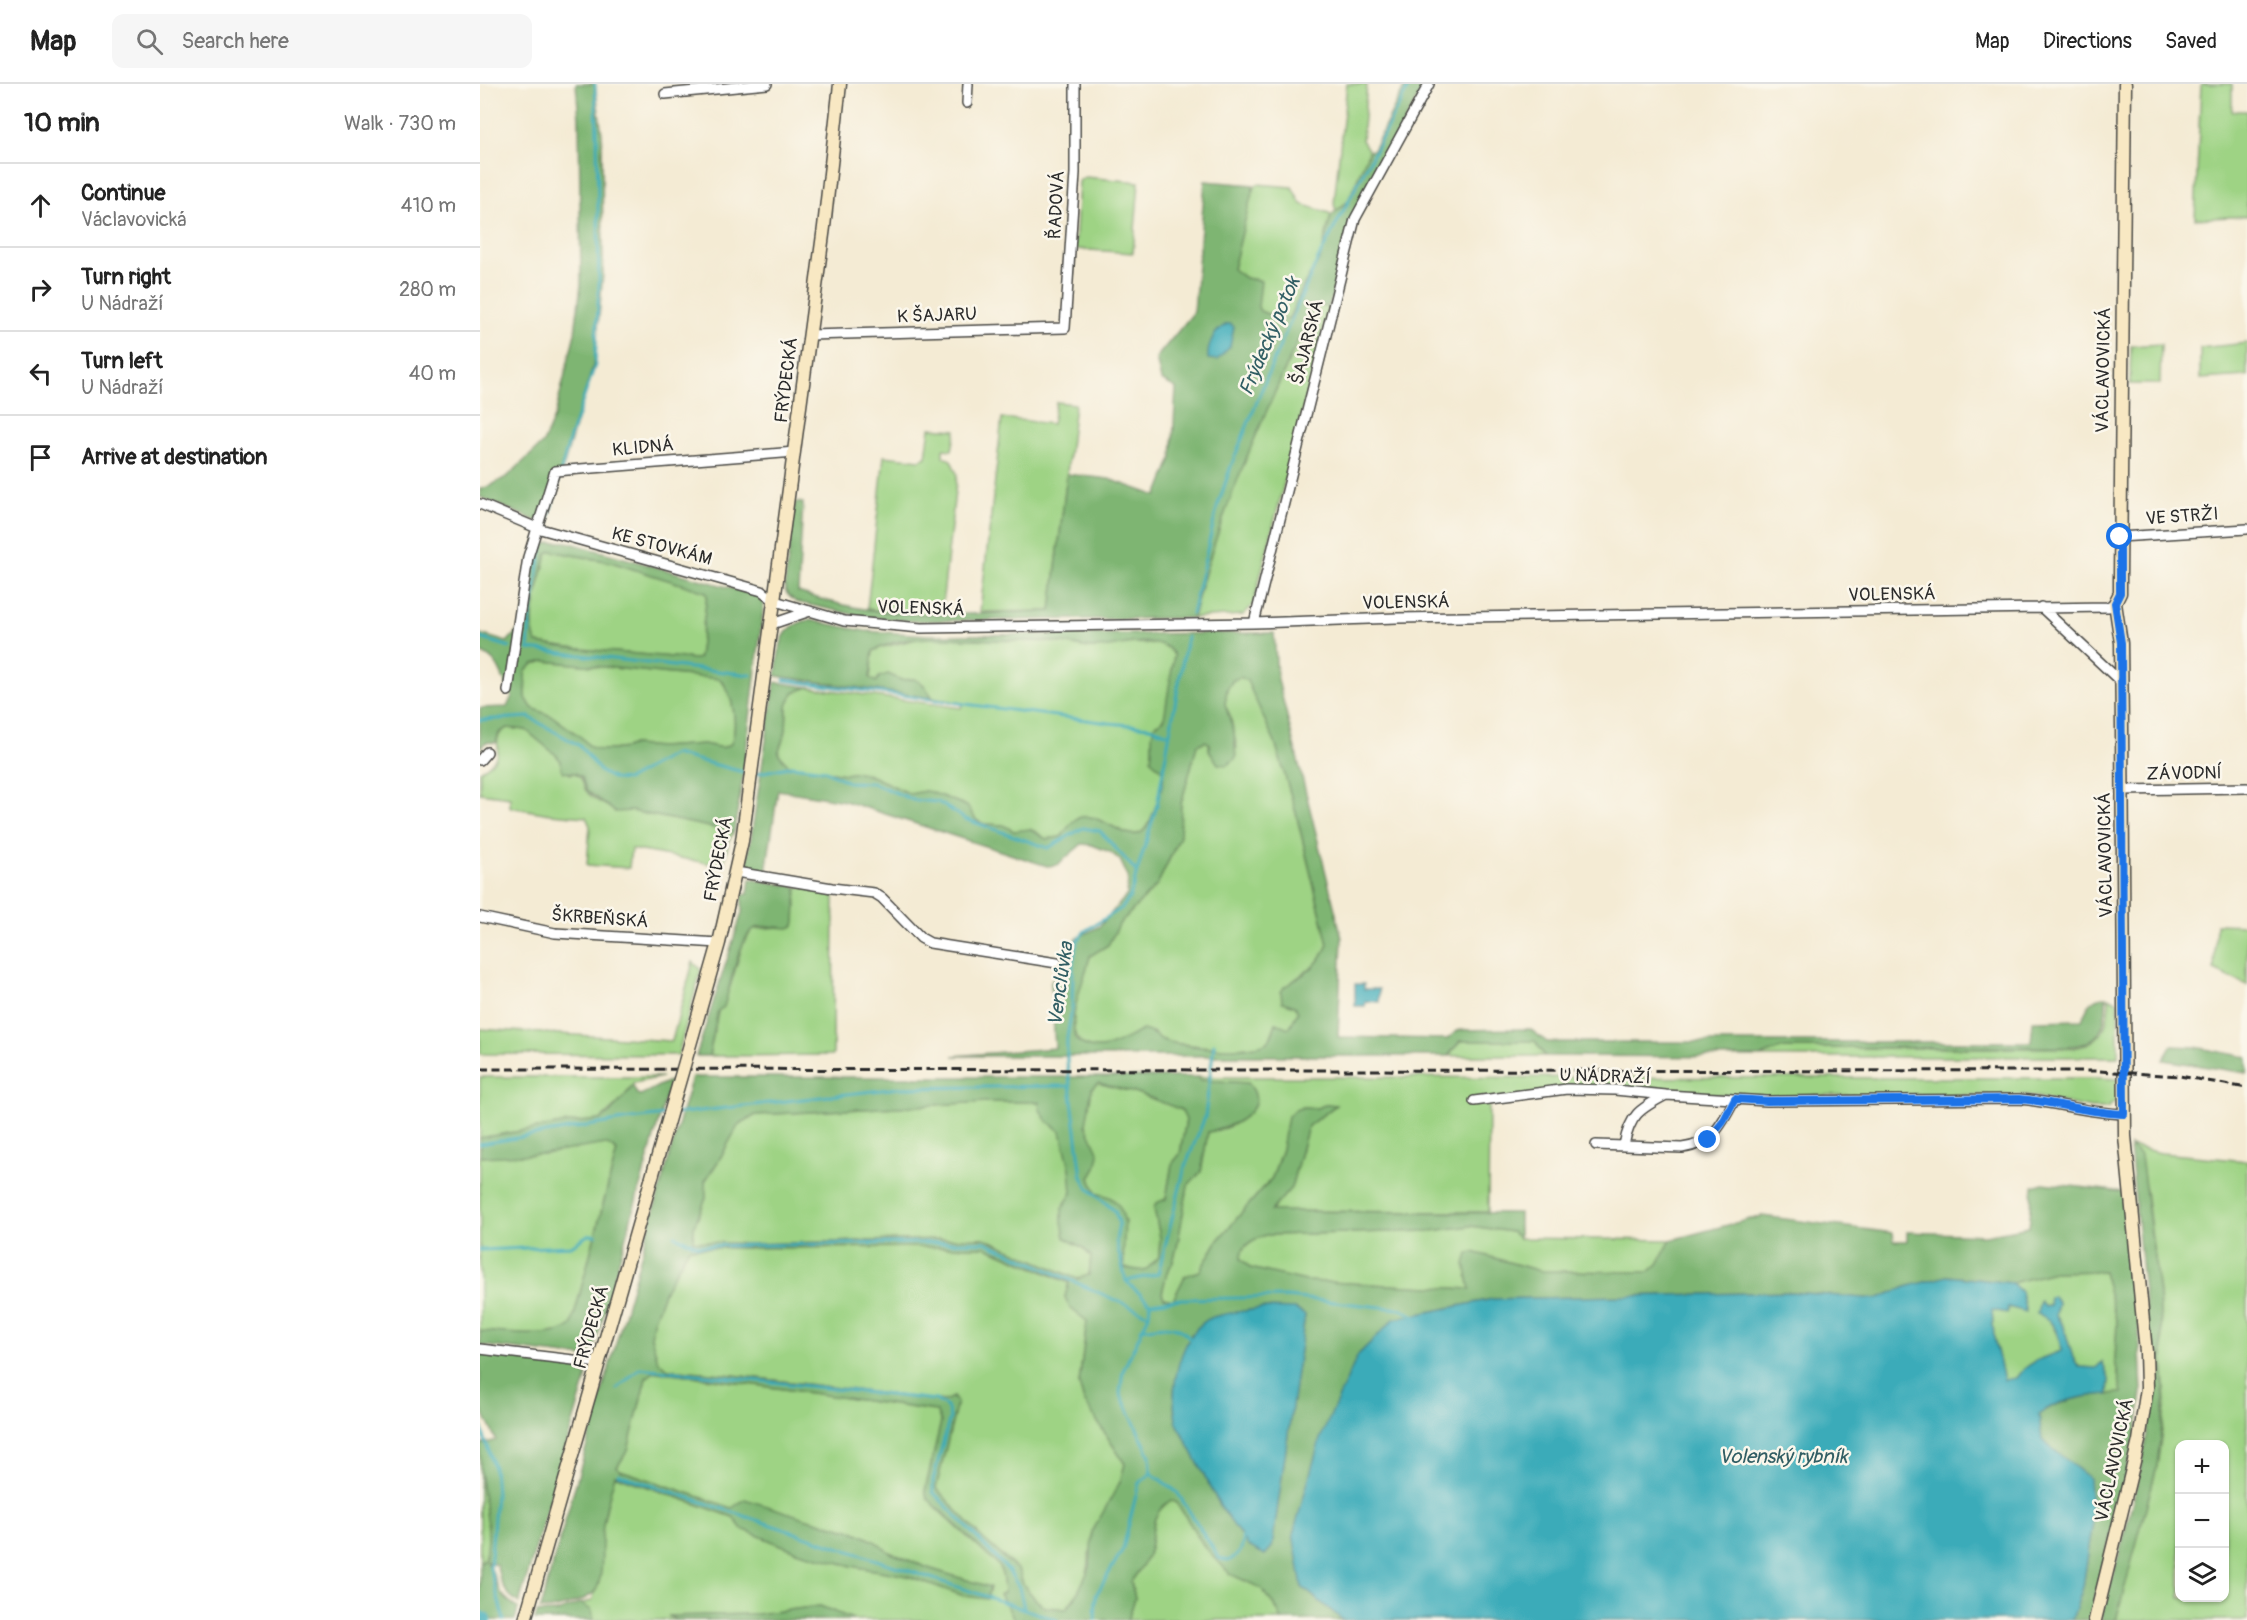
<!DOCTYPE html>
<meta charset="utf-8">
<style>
:root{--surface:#fff;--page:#f6f6f6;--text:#222;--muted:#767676;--line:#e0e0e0}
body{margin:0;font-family:Pangolin,sans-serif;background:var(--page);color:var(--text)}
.controls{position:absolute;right:18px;bottom:18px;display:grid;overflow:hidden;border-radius:12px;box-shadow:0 2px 4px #0004}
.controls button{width:54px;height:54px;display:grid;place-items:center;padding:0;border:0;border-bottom:2px solid var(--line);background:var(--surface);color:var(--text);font:30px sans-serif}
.stop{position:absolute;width:18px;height:18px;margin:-14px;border:4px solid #1a73e8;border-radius:50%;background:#fff}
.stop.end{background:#1a73e8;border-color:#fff;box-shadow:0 2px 6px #0008}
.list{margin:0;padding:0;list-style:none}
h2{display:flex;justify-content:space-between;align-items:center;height:78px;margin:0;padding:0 24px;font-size:26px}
h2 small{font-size:20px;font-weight:400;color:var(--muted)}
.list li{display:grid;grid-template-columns:39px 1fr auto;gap:18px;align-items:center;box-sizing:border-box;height:84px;padding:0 24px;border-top:2px solid var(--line)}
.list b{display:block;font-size:22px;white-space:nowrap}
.list p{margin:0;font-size:20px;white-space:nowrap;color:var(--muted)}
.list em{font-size:20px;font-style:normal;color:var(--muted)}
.icon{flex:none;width:33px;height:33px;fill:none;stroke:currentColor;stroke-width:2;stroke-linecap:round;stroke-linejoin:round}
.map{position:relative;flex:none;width:1767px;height:1536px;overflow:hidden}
header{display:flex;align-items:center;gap:36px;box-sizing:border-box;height:84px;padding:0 30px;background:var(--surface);border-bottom:2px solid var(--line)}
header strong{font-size:28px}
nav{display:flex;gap:33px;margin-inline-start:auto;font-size:21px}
.search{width:420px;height:54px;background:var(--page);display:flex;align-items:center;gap:15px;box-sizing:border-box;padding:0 21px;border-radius:12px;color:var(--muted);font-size:22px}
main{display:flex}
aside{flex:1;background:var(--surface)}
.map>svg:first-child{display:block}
</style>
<header>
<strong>Map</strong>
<div class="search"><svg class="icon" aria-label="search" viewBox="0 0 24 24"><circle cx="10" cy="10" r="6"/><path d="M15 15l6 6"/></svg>Search here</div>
<nav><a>Map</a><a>Directions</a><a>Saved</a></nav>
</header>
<main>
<aside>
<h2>10 min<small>Walk · 730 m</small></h2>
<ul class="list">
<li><svg class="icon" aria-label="ahead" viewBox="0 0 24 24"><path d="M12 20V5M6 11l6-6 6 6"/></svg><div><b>Continue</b><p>Václavovická</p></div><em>410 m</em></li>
<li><svg class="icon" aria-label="right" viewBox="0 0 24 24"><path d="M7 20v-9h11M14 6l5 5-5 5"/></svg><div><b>Turn right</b><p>U Nádraží</p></div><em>280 m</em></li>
<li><svg class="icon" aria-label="left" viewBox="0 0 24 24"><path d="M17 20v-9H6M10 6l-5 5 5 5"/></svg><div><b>Turn left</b><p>U Nádraží</p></div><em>40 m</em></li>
<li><svg class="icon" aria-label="arrive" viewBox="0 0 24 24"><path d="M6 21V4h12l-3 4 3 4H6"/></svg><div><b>Arrive at destination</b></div></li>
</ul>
</aside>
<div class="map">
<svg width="1767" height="1536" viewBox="0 0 1767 1536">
<rect width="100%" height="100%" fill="#fbf7ec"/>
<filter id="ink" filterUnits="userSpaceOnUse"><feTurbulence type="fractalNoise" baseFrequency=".0167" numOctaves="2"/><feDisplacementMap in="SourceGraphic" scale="12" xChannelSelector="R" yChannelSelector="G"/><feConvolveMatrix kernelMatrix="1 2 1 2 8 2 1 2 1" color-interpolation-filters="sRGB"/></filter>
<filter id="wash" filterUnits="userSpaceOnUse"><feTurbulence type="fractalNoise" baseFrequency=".008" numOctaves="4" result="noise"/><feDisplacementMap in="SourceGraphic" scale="24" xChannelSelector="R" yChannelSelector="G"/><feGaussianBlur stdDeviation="1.35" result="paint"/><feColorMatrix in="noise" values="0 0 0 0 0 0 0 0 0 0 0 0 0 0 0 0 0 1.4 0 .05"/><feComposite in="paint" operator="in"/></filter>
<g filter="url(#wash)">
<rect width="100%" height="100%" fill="#f4ebd4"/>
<!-- green -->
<path fill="#9ed384" stroke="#647f58" stroke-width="1.5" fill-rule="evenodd" d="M867 0H887L882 56 889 67 868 117 856 127 854 120 856 100Z
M1721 0H1752V27H1767V132L1715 135Z
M605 93 659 98 653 169 595 165 599 97Z
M777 100 812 103 821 120 849 129 851 131 840 175 824 200 809 234 805 236 780 227 778 223 779 196 765 194 753 185 771 110Z
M834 221 849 223 773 521 763 531 713 534C739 424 788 324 834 221Z
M1767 259V292L1720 295V264Z
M1681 260 1680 300H1650L1651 262Z
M576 318 595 320 571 527 500 528 522 334 572 340Z
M450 344 476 346 472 366 463 365V373L471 376 477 390 461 530H430L387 525 404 372 440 376 446 373Z
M71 467 131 478 226 508 227 511 219 574 215 575 89 564 57 559C45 541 62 490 67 470Z
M445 553 575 558 613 564 650 559 679 560 687 562 694 571C692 588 691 626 680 639L677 681 681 683 684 691 683 699C678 713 675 730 667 742 651 769 621 722 596 735 590 739 585 748 581 753L566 755 555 747H534L523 741 504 740 496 736 488 723 482 720 445 707 431 710 385 689 378 688 365 690 322 684 308 681 298 669 306 646 307 622 310 614 313 609 328 603 481 624 483 619 453 614 443 600 435 595 421 596 408 590 396 598 389 594 393 567 399 564Z
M65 577 240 595C254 610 258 642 251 660L242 664 224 660 180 663 153 661 146 664 132 666H120L110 663 102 654 73 633 52 624 46 614 45 588 53 580Z
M761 593 767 596 796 661 816 729 848 860C839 882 830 884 813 897L810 920 816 922 818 928 809 945 796 939 790 955 783 961 750 965 693 959 680 955 673 948C659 953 638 963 624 964 569 968 604 899 610 871L628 861 640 839 677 801 696 762 701 741 699 733 701 720 717 661 725 657 757 664 750 631 745 621 747 605 753 596Z
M27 644 46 646 76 671 81 677V684L90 690 95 689C103 694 102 697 105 705 113 718 137 728 152 727L254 748 249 756 243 782 151 765 149 784 107 781 110 742 106 733 70 730 30 723V713L0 709V687C7 683 15 678 17 670 20 657 12 654 27 644Z
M317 803 347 807 354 812 353 971 229 972 238 927 250 903 263 859 273 845 314 842Z
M1736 840 1767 841V901L1734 886Z
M213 878 221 886 198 971 0 970V945L192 957Z
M1629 913 1638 918V973H1280L1301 964H1594C1624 958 1629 940 1629 913Z
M980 957H1055L1065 972H969Z
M0 993H182L154 999 142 1016 120 1036 88 1039 0 1054Z
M719 993 1617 994 1637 995V1015L1628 1024H1611L1547 1011H1330L1296 1014 1114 1003 1009 1019 1008 1128 791 1127 811 1104 828 1042 855 1022 848 1020 837 1024 823 1023 802 1065 792 1094 738 1156 720 1187 705 1192 693 1216 684 1214 682 1209 687 1188 693 1178 697 1163 708 1101 721 1088 728 1048C748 1045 760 1039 773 1024L768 999 720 996Z
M618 999 660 1010 702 1026 706 1036 700 1070 692 1080 686 1115 674 1124 680 1153 679 1173 665 1187 644 1184 643 1161 645 1137 631 1114 616 1110 610 1094 616 1084 605 1041 612 1004Z
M506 1018H560C561 1038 571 1035 581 1047 586 1054 593 1098 592 1108 591 1113 585 1119 582 1124L593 1159 602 1163 611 1173 609 1191 597 1195 504 1154 268 1160 213 1158 214 1142 226 1114 225 1097 239 1076 259 1040 276 1031Z
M126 1060 137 1067 92 1240C78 1257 22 1248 0 1247V1073Z
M1650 1062 1681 1069 1767 1077V1536H1636L1677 1382 1686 1318 1679 1210 1666 1106ZM1700 1360H1744V1514H1700Z
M991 1142 1032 1148 1039 1154 1191 1156 1178 1180 1169 1188 1060 1187 993 1168 988 1197 991 1205 826 1197 770 1184 761 1175C761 1160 773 1156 786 1151L951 1147Z
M506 1163 589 1199 585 1213 590 1224 607 1237 599 1300 604 1317 645 1380 640 1398 609 1471C611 1490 598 1510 586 1525L565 1523 555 1515 543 1500 539 1487 500 1452 456 1404 477 1319 473 1313 465 1317 253 1291 188 1285 178 1277 171 1253 173 1238 185 1206 209 1164Z
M1623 1187 1637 1239 1635 1277 1643 1309 1628 1310 1629 1295 1622 1278 1616 1284 1599 1283 1593 1274 1584 1243 1576 1232 1578 1218 1565 1223 1560 1217C1566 1235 1580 1248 1581 1267 1563 1274 1547 1278 1536 1294L1524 1297 1514 1254 1512 1225 1527 1229V1223L1546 1227 1541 1209 1532 1199 1574 1188Z
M174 1288 192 1289 456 1327 461 1338 445 1406 457 1425 520 1483 523 1494 524 1509 520 1510 535 1536H375L340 1522 277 1530 190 1532 196 1536H114L101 1519 112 1517 120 1493 122 1444 134 1391 253 1433 262 1445 316 1467 372 1482 428 1492 484 1512 509 1503 448 1484 409 1468 394 1457 373 1447 331 1436 252 1424 140 1386 137 1383 148 1366 166 1294Z
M0 1385C5 1414 13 1446 5 1475L0 1478Z
M691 1416 697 1419 724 1462 750 1490 781 1504 797 1525 802 1536H648L655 1514 651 1498C656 1490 663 1482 667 1473 677 1449 665 1434 691 1416Z"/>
<!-- forest -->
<path fill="#7eb572" stroke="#54704e" stroke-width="1.5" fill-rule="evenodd" d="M96 0H115L122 50 123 190 115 275 66 441 0 413V405L10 402 28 392 63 359 75 331 95 249 101 200 99 34Z
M926 0H945L872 135 849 223 834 221C788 324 739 424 713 534L432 537 381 532 316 518 308 511 305 506V499L315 418 323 419 318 508C354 520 394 529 432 530 478 532 525 528 571 527L587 390 629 395 677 412 692 374 696 304 681 296 676 274 714 228 725 97 774 101 753 185 765 194 781 197 778 223 780 227 798 235 809 234 824 200 840 175 851 131 868 117 889 67 893 66Z
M87 458 279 512 284 519 263 692 254 748 152 727 135 728 106 706 102 693 95 689 84 688 81 684V677L76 671 46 646 27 644 19 649 16 659 6 658 0 664V624L27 623 32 612C20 594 23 578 0 568V550L27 558 42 542 52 475C59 458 70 457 87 458ZM71 467 131 478 226 508 227 511 219 574 215 575 89 564 57 559C45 541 62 490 67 470ZM65 577 240 595C254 610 258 642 251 660L242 664 224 660 180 663 153 661 146 664 132 666H120L110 663 102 654 73 633 52 624 46 614 45 588 53 580Z
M329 536 385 547 449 551 794 549 797 592 862 854 858 953 967 955 978 946 1050 945 1067 958H1551L1553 937 1602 936C1607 924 1611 912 1626 913 1627 944 1620 960 1587 963L1301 964 1280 973 1065 972 1055 957H980L968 972H473L575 964 571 898 597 854 620 842 647 811 648 793 640 776 630 768 612 761 602 760 577 781 567 782 365 717 298 706 286 788 271 785 267 780 295 598 328 603 313 609 307 622 306 646 298 669 308 681 365 690 378 688 394 693 430 710 445 707 451 708 482 720 488 723 496 736 504 740 523 741 534 747 550 745 566 755 581 753C585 748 590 739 596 735 621 722 651 769 667 742 675 730 678 713 683 699 685 683 680 685 671 676 673 667 670 646 675 641 678 639 681 638 684 635L694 571C680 546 634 566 611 564 599 563 587 559 575 558 554 556 532 557 511 556 474 555 426 548 393 567L390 594 396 598 399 593 408 590 421 596 435 595 443 600 453 614 296 592C299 566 298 542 329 536ZM761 593 767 597 796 661 816 729 848 860C839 883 824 890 804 903L801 908 802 918 815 922 818 928 809 944 796 939C794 944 793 952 789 956 778 970 700 963 683 956 675 953 674 948 663 946 641 956 619 975 596 956 587 931 605 895 610 872L628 861 640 839 677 801 700 752 701 720 717 661 725 657 729 659V666L738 680 747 681 756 674 754 648 745 620 747 605 753 596Z
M270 795 317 803 315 838 314 842 309 844C299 844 285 841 276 844 260 849 249 907 244 923L238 927 229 972H216L262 829V811L268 810Z
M1691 962 1715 963 1767 973V989L1683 976Z
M212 993H719L720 996 768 999C793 1026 750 1044 728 1048L721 1088 708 1101 697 1163 693 1178 687 1188 682 1209 684 1214 693 1216 705 1192 720 1187 738 1156 792 1094 802 1065 808 1032 813 1027 823 1023 837 1024 848 1020 856 1021 828 1042 811 1104 791 1127 1039 1129V1154L1032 1148 991 1142 951 1147 786 1151C773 1156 761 1160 761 1175L770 1184 826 1197 990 1205 985 1180 988 1170 993 1168 1060 1187 1169 1188 1178 1180 1191 1156 1282 1132 1413 1149 1414 1157H1427V1148L1505 1151 1549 1143 1553 1102 1563 1099 1644 1108 1659 1244 1662 1309 1656 1351 1609 1536H1592L1603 1503 1612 1444 1609 1394 1561 1356 1559 1330C1582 1314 1614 1310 1642 1309L1635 1277 1637 1239 1623 1187 1574 1188 1532 1199 1467 1192 1426 1203 1396 1215 1311 1208 1013 1215 914 1235 822 1503 863 1536H802L797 1525 781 1504 750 1490 724 1462 697 1419 691 1416C665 1434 677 1449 667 1473 663 1482 656 1490 651 1498L655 1514 648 1536H535L520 1510 524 1509 523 1494 520 1483 447 1414 445 1407 461 1338 456 1327 192 1289 174 1288 166 1294 148 1366 137 1383 140 1386 252 1424 265 1415 331 1436 373 1447 394 1457 409 1468 448 1484 510 1503 507 1515 484 1512 428 1492 372 1482 316 1467 262 1445 253 1433 135 1391C131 1407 125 1424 123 1441 120 1459 125 1491 116 1506 109 1516 71 1528 60 1525ZM618 999 660 1010 702 1026 706 1036 700 1070 692 1080 686 1115 676 1119 674 1124 680 1153 679 1173 665 1187 644 1184C640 1162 654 1129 631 1114 627 1111 620 1111 616 1109L610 1094 616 1084 619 1070 606 1041 612 1004ZM506 1018H559L560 1026 566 1036 581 1048 590 1084 592 1109 582 1124V1137L585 1154 602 1163 611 1172 609 1191 597 1195 504 1154 268 1160 213 1157 214 1142 226 1114 225 1097 239 1076 259 1040 276 1031ZM506 1163 589 1198 585 1213 590 1224 607 1237 599 1300 604 1317 645 1380 640 1398 612 1448 610 1483 595 1514 586 1525 565 1523 555 1515 543 1500 539 1487 500 1452 456 1404 477 1319 473 1313 464 1317 253 1291 188 1285 178 1277 171 1253 173 1238 185 1206 209 1164ZM815 1225 825 1231 792 1463 785 1471 742 1425 697 1339C688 1309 699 1278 711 1250Z
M190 997 114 1265 104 1273 0 1261V1247C22 1248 78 1257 92 1240L137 1067 126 1060 64 1070 0 1073V1054L88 1039 120 1036 130 1029 153 1002 157 1010 160 1011C171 1007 178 1001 190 997Z
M1650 1062 1661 1072 1679 1210 1685 1315 1677 1382 1636 1536H1621C1641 1460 1667 1381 1673 1302Z
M0 1269 85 1280 95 1283 107 1292 39 1519C25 1510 19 1498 17 1481L6 1477C13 1485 14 1493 18 1503 22 1513 30 1518 38 1524L35 1536H0V1478L5 1475C13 1445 2 1415 0 1385 0 1377 0 1368 0 1361L16 1356 0 1322Z
M101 1519 112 1527 114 1536H55L57 1529 77 1528Z
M340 1522 375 1536H196L188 1532 277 1530Z"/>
<!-- water -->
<path fill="#3babb9" stroke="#336b72" stroke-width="1.5" d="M747 240H751L754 243 750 263 737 276 728 275C727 260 734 247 747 240Z
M875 900H884V905H899V918L885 917V922H875Z
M1467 1192 1532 1199 1541 1208 1546 1228 1528 1223 1527 1229 1512 1226 1514 1254 1524 1296 1536 1294C1547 1278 1563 1274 1581 1267 1580 1251 1573 1234 1557 1230L1560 1217 1565 1223 1570 1222 1569 1213 1573 1212 1578 1218 1576 1232 1584 1243 1593 1274 1599 1283 1616 1284 1622 1278 1629 1295 1628 1310C1604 1312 1578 1316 1559 1330L1562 1356 1609 1394 1612 1444 1603 1503 1592 1536H863L822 1503 813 1450 840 1355 878 1271 914 1235 1013 1215 1311 1208 1396 1215 1426 1203Z
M783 1224 815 1225 825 1231 792 1463 785 1471 768 1462 742 1425 697 1339C688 1309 699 1246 733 1233 748 1228 767 1227 783 1224Z"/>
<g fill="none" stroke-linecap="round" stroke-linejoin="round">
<!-- stream -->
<path stroke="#3babb9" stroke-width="3" d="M115 0 117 47 119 200 115 281 89 357 64 451 50 533 48 565 271 591
M712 530 737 424 751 382 795 273 837 177 930 0
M0 554 30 563
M304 596 629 639 670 643 689 650
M0 636 49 633 100 662 121 688 134 695 147 696 194 670 267 689
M274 690 313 682 344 686 368 698 393 699 433 716 458 718 485 735 568 764 603 744 620 747 657 788 650 813 642 824 605 847 597 857 593 878 592 924 587 954V978L602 1093 609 1105 635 1127 639 1139 636 1157 646 1197 670 1219 669 1231 643 1287 640 1309 670 1372 671 1389 659 1399 643 1465 616 1511 615 1536
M657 788 677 721 707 553
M194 1030 419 1004 588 1002
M0 1060 144 1036 185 1031
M195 1152 219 1162 505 1158 669 1231
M0 1166 91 1162 108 1151H116
M646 1197 678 1190 705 1083 725 1033 734 960
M670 1219 702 1215 807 1213 920 1225 936 1232
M661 1245C680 1242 699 1237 711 1256
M137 1305 160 1284 456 1316 467 1323 470 1333 453 1396V1408L528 1486 539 1503 544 1524
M0 1339 14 1384 16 1410 10 1484 24 1536
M671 1389 697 1408 739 1474 748 1477C759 1471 764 1466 762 1453
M138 1390 577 1536"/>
<!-- river -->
<path stroke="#3babb9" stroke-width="16" d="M0 1535 3 1536"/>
</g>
</g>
<g filter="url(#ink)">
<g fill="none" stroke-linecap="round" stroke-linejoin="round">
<!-- street casing -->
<g stroke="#494844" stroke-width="12">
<path id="street" d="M185 10 287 0
M487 19 488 0
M330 251 585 244 595 89V0
M0 420 57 444 282 507 295 517 364 537 441 544 774 539 917 534 1628 523 1635 519
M1639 453 1767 445
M1561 523 1641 598
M774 539 875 135 949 0
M292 540 330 527
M28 607 48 473 75 387 315 368
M0 676 7 668
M1642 706 1767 704
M256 788 352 804 394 809 402 814 441 854 450 859 577 879
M0 833 75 849 239 859
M994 1017 1087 1005 1135 1006 1186 1011 1287 1017 1539 1015C1575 1018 1609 1029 1644 1030
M1116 1061 1202 1064C1233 1060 1242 1040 1255 1015
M1144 1061C1150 1031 1159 1025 1186 1011
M0 1265 119 1279"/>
</g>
<!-- secondary casing -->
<g stroke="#494844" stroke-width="15">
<path id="secondary" d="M213 950 239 859 262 757 344 143 360 0
M45 1536 194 1016
M1615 1536 1659 1357 1667 1304 1666 1268 1645 1052 1642 644 1641 559 1635 519 1640 509V494L1645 0"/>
</g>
<!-- street -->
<use href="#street" stroke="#fff" stroke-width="9"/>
<!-- secondary -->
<use href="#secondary" stroke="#f8e8c3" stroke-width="12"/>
<!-- rail -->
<path stroke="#2b2b2b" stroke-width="3" stroke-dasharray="9 4.5" stroke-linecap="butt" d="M0 985 1618 987 1700 992 1767 1004"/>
<!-- secondary-bridge casing -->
<g stroke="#494844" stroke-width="15" stroke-linecap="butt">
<path id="secondary-bridge" d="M194 1016 213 950"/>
</g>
<!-- secondary-bridge -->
<use href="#secondary-bridge" stroke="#f8e8c3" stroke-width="12"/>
</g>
</g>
<g fill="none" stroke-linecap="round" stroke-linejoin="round" filter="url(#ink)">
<!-- route -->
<path stroke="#1a73e8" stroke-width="8" d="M1228 1056 1243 1038 1255 1015 1287 1017 1539 1015C1575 1018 1609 1029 1644 1030L1641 559 1635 519 1640 509V453"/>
</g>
<g text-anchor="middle" stroke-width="5" stroke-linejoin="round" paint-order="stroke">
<!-- street labels -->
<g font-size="18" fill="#2b2b2b" stroke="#fbf7ec">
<text transform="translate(576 121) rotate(-87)" y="6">ŘADOVÁ</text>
<text transform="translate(457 231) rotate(-2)" y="6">K ŠAJARU</text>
<text transform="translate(827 258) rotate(-76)" y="6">ŠAJARSKÁ</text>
<text transform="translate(1623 286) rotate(-89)" y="6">VÁCLAVOVICKÁ</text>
<text transform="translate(306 296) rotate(-83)" y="6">FRÝDECKÁ</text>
<text transform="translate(163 363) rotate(-5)" y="6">KLIDNÁ</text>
<text transform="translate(1702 432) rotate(-4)" y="6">VE STRŽI</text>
<text transform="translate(182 462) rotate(15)" y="6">KE STOVKÁM</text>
<text transform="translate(1412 510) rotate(-1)" y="6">VOLENSKÁ</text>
<text transform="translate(926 518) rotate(-1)" y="6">VOLENSKÁ</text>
<text transform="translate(441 524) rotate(2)" y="6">VOLENSKÁ</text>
<text transform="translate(1704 689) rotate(-1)" y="6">ZÁVODNÍ</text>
<text transform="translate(1625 771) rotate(-91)" y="6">VÁCLAVOVICKÁ</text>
<text transform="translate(238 775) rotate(-79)" y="6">FRÝDECKÁ</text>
<text transform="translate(120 834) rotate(4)" y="6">ŠKRBEŇSKÁ</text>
<text transform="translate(1125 992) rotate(2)" y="6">U NÁDRAŽÍ</text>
<text transform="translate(111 1243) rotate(-74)" y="6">FRÝDECKÁ</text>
<text transform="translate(1634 1376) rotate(-78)" y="6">VÁCLAVOVICKÁ</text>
</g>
<!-- water labels -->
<g font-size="20" font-style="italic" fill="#315e64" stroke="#fbf7ec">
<text transform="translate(789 252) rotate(-67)" y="7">Frýdecký potok</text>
<text transform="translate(580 900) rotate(-82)" y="7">Venclůvka</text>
<text x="1303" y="1379">Volenský rybník</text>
</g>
</g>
</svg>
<div class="controls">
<button>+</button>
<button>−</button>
<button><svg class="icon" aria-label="layers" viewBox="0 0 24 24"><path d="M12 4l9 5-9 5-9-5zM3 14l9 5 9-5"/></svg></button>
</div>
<div class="stop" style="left:1640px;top:453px"></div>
<div class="stop end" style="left:1228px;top:1056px"></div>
</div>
</main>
